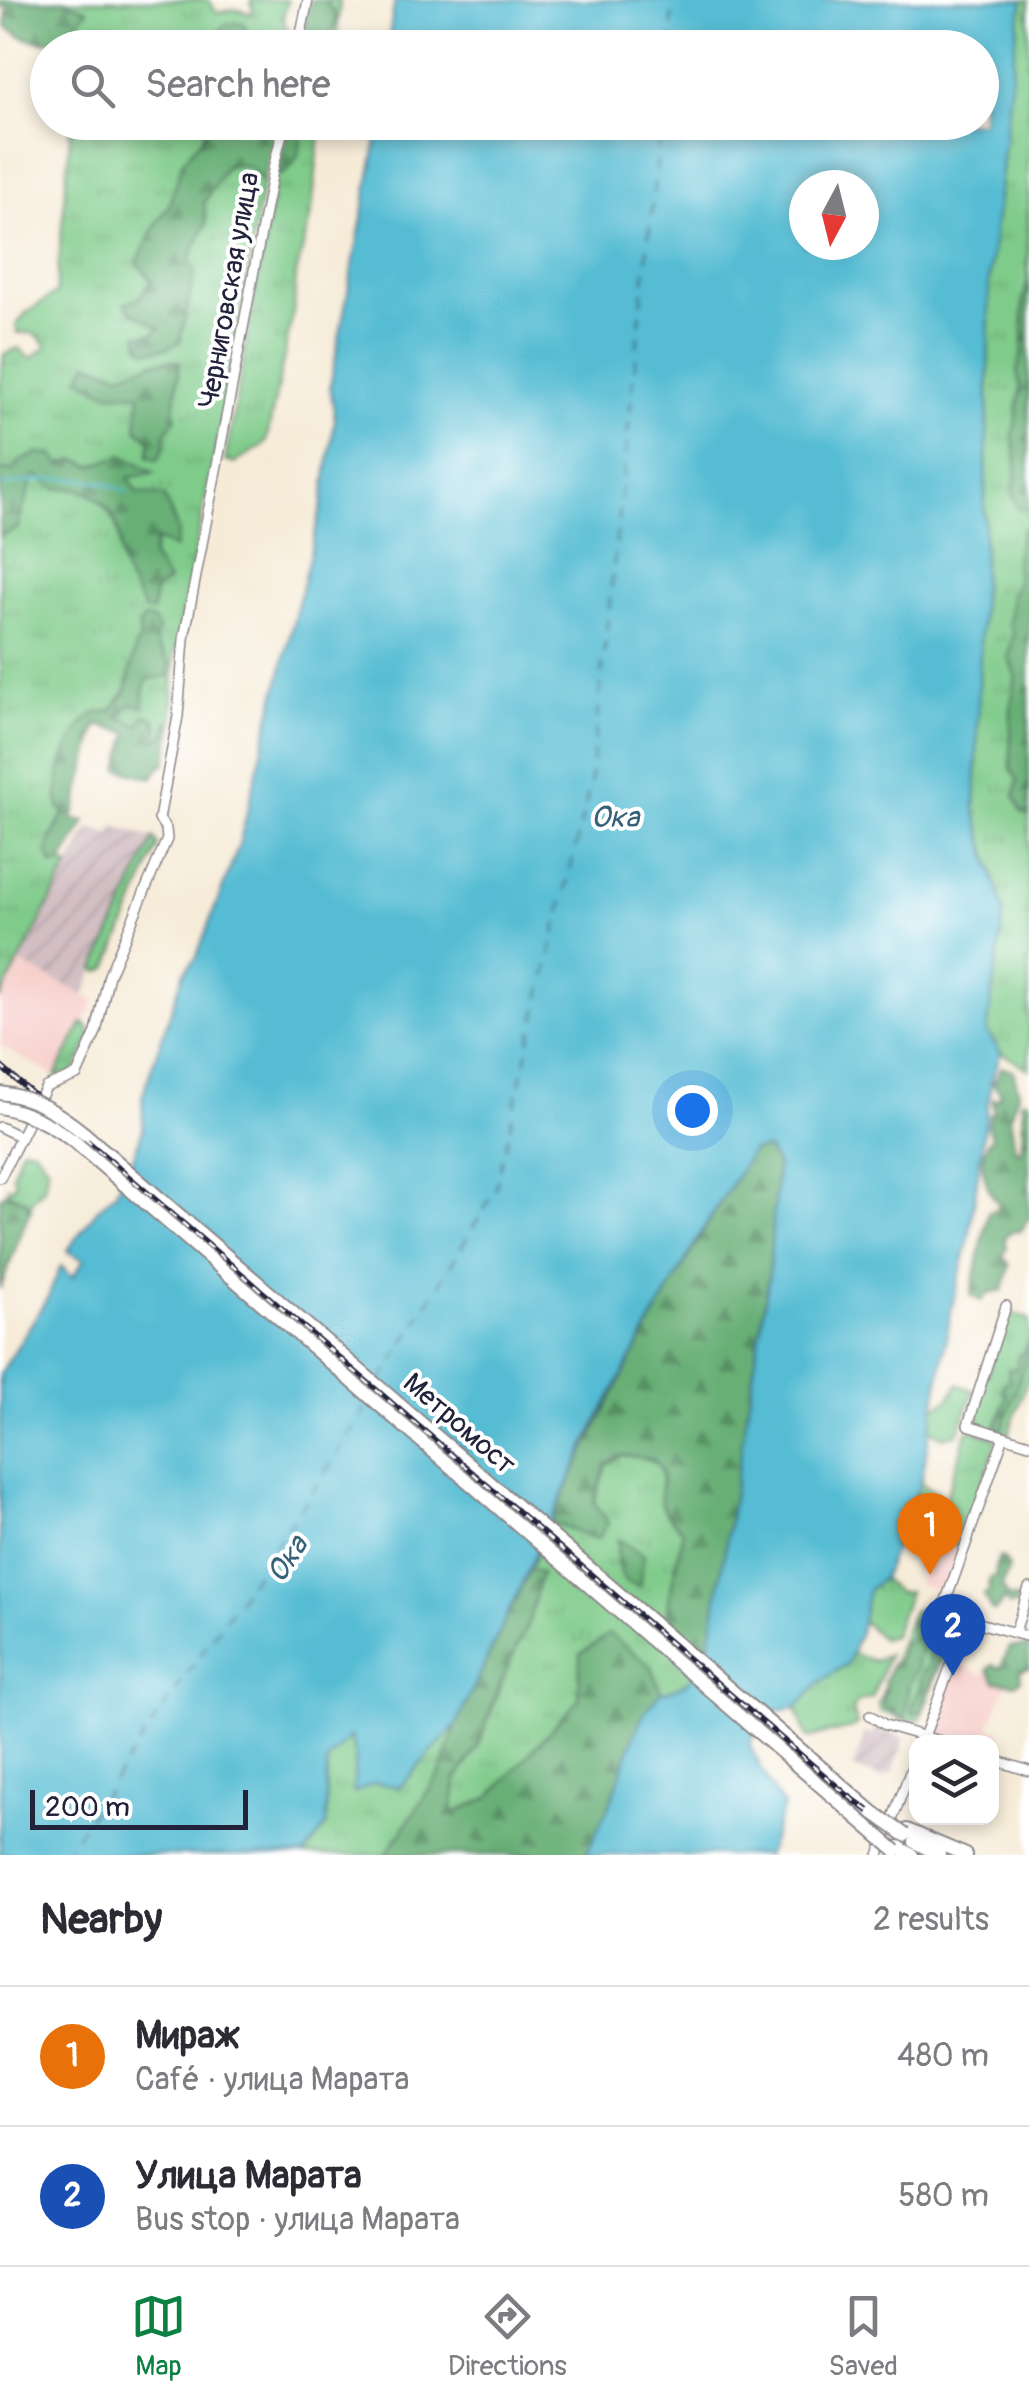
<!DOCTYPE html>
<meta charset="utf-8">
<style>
:root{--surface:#fff;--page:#f7f7f7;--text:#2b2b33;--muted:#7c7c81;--line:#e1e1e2;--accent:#0b8043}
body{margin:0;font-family:Pangolin,sans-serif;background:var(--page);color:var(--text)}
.controls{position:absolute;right:30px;bottom:30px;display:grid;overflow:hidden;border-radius:20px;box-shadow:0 5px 15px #0003}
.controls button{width:90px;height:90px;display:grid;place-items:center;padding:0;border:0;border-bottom:2px solid var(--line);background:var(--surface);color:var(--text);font:50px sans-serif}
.compass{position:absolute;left:789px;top:170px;width:90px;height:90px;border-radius:50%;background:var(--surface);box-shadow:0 5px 15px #0003;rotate:187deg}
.scale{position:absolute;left:30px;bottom:25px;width:218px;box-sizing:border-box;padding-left:10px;border:5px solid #22223b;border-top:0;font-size:28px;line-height:35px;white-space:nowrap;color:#22223b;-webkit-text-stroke:8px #fff;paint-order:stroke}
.you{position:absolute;left:692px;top:1110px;width:35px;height:35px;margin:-25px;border:8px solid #fff;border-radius:50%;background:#1a73e8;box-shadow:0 0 0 15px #1a73e833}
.badge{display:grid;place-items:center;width:65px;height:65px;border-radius:50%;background:var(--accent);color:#fff;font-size:32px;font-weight:700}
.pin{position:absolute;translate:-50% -82px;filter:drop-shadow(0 2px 5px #0008)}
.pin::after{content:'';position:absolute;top:52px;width:35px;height:30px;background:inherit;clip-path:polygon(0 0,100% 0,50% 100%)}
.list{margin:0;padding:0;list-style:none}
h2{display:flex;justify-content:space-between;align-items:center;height:130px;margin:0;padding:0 40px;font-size:42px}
h2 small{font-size:32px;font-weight:400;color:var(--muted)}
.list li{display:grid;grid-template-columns:65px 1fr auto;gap:30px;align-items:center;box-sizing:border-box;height:140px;padding:0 40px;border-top:2px solid var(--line)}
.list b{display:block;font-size:38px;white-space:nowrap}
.list p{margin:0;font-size:32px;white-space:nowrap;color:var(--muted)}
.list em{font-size:32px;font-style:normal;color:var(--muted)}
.icon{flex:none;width:55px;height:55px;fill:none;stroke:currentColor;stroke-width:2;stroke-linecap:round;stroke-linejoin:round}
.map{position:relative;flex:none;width:1029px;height:1855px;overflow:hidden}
.search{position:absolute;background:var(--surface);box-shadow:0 5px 15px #0003;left:30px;right:30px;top:30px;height:110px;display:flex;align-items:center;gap:25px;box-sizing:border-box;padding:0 35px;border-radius:55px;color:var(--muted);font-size:38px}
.sheet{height:410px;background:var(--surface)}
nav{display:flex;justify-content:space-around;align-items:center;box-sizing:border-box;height:140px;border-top:2px solid var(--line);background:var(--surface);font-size:28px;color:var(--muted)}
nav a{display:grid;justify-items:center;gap:5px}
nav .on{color:var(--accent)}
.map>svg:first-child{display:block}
</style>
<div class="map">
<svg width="1029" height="1855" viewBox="0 0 1029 1855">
<defs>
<pattern id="industrial-furrows" width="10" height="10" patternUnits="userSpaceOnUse" patternTransform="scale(2.5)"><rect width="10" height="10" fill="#d2bec3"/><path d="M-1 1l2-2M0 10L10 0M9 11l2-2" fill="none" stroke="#b4a3a8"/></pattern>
<pattern id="grass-tufts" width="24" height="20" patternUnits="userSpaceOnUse" patternTransform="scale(2.5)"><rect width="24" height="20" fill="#7fcb8a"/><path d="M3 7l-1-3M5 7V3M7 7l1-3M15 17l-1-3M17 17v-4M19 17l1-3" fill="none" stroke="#6dae78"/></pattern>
<pattern id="forest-firs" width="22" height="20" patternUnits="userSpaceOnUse" patternTransform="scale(2.5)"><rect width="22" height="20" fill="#67af76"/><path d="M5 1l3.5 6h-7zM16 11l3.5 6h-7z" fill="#548e62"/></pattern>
</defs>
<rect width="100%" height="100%" fill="#fff"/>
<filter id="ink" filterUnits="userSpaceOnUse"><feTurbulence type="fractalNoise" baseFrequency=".01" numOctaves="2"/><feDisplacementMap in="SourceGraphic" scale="20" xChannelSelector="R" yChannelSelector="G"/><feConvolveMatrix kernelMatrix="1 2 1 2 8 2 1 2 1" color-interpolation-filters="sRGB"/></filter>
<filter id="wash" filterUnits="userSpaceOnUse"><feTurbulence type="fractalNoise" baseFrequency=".0048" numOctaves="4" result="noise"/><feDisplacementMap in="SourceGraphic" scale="40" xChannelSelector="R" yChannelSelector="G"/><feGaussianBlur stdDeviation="2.25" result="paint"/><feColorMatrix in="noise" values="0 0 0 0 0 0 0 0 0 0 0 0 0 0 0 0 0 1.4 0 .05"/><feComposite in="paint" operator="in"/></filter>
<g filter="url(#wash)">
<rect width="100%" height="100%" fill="#f6ebd7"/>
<!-- built -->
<path fill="#f7d0cc" d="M20 963 95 1001 55 1076 0 1046V1000Z
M932 1538 959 1547 944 1592 917 1584Z
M956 1661 982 1675 985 1671 1008 1681 989 1727 1001 1732 992 1754V1742H959L931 1732Z"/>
<!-- industrial -->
<path fill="url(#industrial-furrows)" d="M114 826 154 838 84 995 20 963 89 828 111 834Z
M875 1727 905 1738 893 1772 882 1778 853 1768 865 1733 872 1736Z"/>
<!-- grass -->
<path fill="url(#grass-tufts)" stroke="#507662" stroke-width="2.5" fill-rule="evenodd" d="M55 0H209L217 13 235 9 253 14 251 0H288L283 16 285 26 292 32 293 42 286 39 282 47H254L253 42 215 35 210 47 53 48Z
M329 0H340L336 47 301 48 303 29Z
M1023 0H1029L1028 280 1023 301V350L1017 371 1021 388 1013 436 1017 464 1013 494 1027 509 1029 505V525L1022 530 1015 559 1017 579 1011 596 1009 624 1014 636 1008 656 1016 677 1011 704V769L1018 780 1015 796 1022 812 1029 814V1069L1001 1053 987 1032 1004 912 975 810 988 401 989 279 1015 42Z
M68 123H209L203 137 183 161 169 206 156 224 138 261 152 281 131 311 161 329 153 334 167 348 189 261 206 224 204 203 226 166C246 162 252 167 263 183L216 449 174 656 173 720 165 737 158 739 157 722 140 726 119 718 148 679 170 664 139 626 140 641 136 645 126 691 111 711 96 713 83 722 59 775 65 811 52 836V865L62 863 69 866 0 999V536L17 529 33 477 38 476 56 489C84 484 106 500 117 528 125 546 121 564 131 582L152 557 156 540 174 548 178 531 164 496 137 492 128 477 152 472 61 464 14 471 0 470V379L4 354 19 348 30 359 47 347C39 334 34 332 18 333L16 326 25 314 56 293 71 125ZM180 362 173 412 176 417 165 435V445L138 407 141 393H108L89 363 121 374Z
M295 123H325L320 133 312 211 296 275 294 307 266 443 235 463 225 461 277 170 302 130Z
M154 838 158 845 108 968 100 972 95 969Z
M83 1023 89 1028 91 1037 74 1073 55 1076Z
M22 1147 34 1149 48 1167 44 1188 31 1202V1209L26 1200 6 1192 9 1187H14L15 1179 12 1175Z
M1014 1314 1029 1319V1375L1008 1435 983 1427 976 1410 1005 1318Z
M958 1384 974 1391 958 1434 942 1437 930 1429 933 1408 948 1400Z
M970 1429 994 1437 997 1441 959 1547 932 1538 967 1432Z
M623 1455 646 1457 660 1466 666 1513 683 1530 669 1599 697 1643H710L713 1656C697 1672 685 1690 661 1692L651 1666 580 1654V1699L490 1797 452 1815 456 1780 479 1745 540 1574 530 1569 551 1522 598 1539 594 1502 606 1465Z
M922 1478 923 1484 938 1493 928 1528 906 1523Z
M882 1579 898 1593 909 1592 893 1636 882 1639 861 1620 868 1590Z
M918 1609 950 1619 954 1627 920 1719 914 1722 881 1712 878 1705 912 1611Z
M851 1653 873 1661 888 1654 872 1698 858 1701 853 1710 857 1725 851 1728 807 1738 796 1708 820 1682 847 1664Z
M456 1725 441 1772 386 1855H304L326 1826 327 1761 350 1735 355 1756 354 1792 374 1783 400 1787Z"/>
<!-- forest -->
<path fill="url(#forest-firs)" stroke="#446858" stroke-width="2.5" d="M0 0H63L88 10C61 41 44 54 6 27L7 6 0 8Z
M311 0H329L327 6 334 11 336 24 330 35 303 29Z
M243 23 254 47H210L215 35 226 24Z
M209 123H278L263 183C252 167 246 162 226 166L204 202 206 224 189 261 195 272 180 342 167 348 146 351 140 345 138 334H153L160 328 131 311 125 303 138 299 152 281 137 262 156 224 169 206 183 161 203 137Z
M289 123H295L302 130C301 149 298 165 281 175L277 170Z
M1029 183V505L1028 510 1018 508 1013 495 1017 464 1013 436 1021 388 1017 371 1023 350V301L1028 280Z
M157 361H180L174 412 176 417 165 435V445L158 460 148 456 151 441 137 429 140 394 108 393 79 378 88 363 121 374Z
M38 453 53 455 61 464 78 460 92 466 122 455 154 472 128 478 137 492 164 496 178 531 175 548 156 540 152 557 168 581 155 591 152 612 144 610C138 596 127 581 123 567 119 557 121 545 119 535 114 504 86 484 56 489L38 476 33 477 17 529 0 536V470L14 471 19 462Z
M1029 525V814L1022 812 1015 796 1018 780 1011 769V704L1016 677 1008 656 1014 636 1009 624 1011 596 1017 579 1015 559 1022 530Z
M145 618 154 620 158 630 155 642 170 664V676L148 679 144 687V707L131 704 119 717 139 725 145 715C160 718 156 728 158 739L165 737 167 723 173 721 166 763 161 765 152 778 119 769 129 733 97 725 73 820 86 821 62 863 52 865 47 850 65 811 60 809C51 785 71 725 95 714 98 712 107 711 111 711L126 692 136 645 140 641 139 626Z
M1002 1067 1013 1070 1019 1092 1010 1115 1015 1149 1020 1151C1023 1147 1023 1107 1021 1102L1025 1099 1029 1102V1218L1021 1231 1011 1232 1005 1238 1007 1248 1003 1256 1010 1265 1003 1290 989 1293 982 1301 971 1295 988 1212 997 1209 999 1205C984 1187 975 1156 992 1137L988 1127 990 1115 994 1111 992 1099 999 1098 1001 1093 993 1084Z
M767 1148 777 1166 769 1276 710 1643H697L668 1617 669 1599 683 1531C676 1523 663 1513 661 1502 658 1486 668 1475 654 1460L623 1455 606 1465 594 1502 608 1523 598 1539 551 1522C610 1394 677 1271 752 1151Z
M5 1194 25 1200 30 1210 0 1289V1196Z
M1026 1344C1029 1359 1010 1407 1003 1428L999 1430 996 1427 1007 1395 1002 1392 1003 1384 1009 1380 1008 1369H1016L1018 1355 1023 1353Z
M618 1539 644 1555 639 1586 625 1582 617 1564Z
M999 1557 1004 1558 1009 1567 1002 1586 1008 1597 1017 1599 1016 1605 1009 1606 1005 1599 995 1611 991 1610 983 1595 990 1590 988 1584 991 1577H996L995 1568Z
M530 1569 541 1573 529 1621 499 1686 479 1745 456 1780 452 1814 490 1797 579 1699 580 1654 609 1634 651 1666 661 1692 646 1710 613 1797 586 1855H386L441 1772 456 1725Z
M920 1613 931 1616 934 1622 916 1662 918 1668 909 1684 904 1720 898 1719 895 1713 884 1708 883 1695 887 1689 884 1683 891 1664 897 1663 904 1642 912 1638 911 1622Z
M948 1621 952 1627 943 1645 945 1650 935 1667 930 1690 926 1692 923 1710 914 1714 910 1710C912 1703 917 1696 919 1690 922 1679 919 1673 930 1664 928 1656 931 1648 938 1643L935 1637 941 1622Z
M1029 1646V1668L1020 1670 1021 1679 1016 1684 995 1681 988 1669 993 1665 1000 1668 1010 1647Z"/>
<!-- water -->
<path fill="#55bcd3" stroke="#3c6f87" stroke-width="2.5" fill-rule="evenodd" d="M395 0H1023L1015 42 989 279 988 401 975 810 1004 912 987 1032 1001 1053 991 1082 969 1238 951 1311 922 1478 906 1523 882 1579 868 1590 860 1632 847 1664 820 1682 796 1708 771 1712 758 1722 750 1746 775 1794 784 1805 767 1855H586L613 1797 636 1730 646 1710 661 1692C685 1690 697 1672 713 1656L710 1643 769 1276 777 1166 767 1148 752 1151 699 1236 598 1419 456 1725 400 1787 374 1783 354 1793 355 1756 350 1736 327 1761 326 1826 304 1855H0V1374L48 1297 61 1266 73 1277 84 1260 67 1251 96 1211 115 1193 133 1158 143 1129 142 1096 184 972 196 958 239 845 322 504 335 419 330 386 380 123 982 122V48L387 47ZM804 185H864V245H804Z"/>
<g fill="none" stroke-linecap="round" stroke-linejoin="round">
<!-- stream -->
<path stroke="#55bcd3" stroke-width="2.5" d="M3 486C46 479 87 472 127 492"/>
<!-- ferry -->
<path stroke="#366078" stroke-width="2.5" stroke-dasharray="12 10" stroke-linecap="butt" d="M669 48 674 0
M382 1380 495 1191 590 785 661 122
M63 1855 337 1455 368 1404"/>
</g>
</g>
<g filter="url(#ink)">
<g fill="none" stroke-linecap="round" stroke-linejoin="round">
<!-- minor casing -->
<g stroke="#8c8689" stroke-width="12">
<path id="minor" d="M298 48 308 0
M0 1127 21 1137
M0 1178 46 1087 77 1075 96 1032 109 975 167 839 166 829 159 819 178 716 184 639 274 165 285 122
M1006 1306 968 1425 1029 1444
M943 1609 1004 1436
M1015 1632 1029 1588
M870 1715 885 1725 943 1742
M922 1742 968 1620 1029 1637
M992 1759 1029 1771
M879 1855 916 1756"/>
</g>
<!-- secondary casing -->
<g stroke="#8c8689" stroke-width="16">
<path id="secondary" d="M85 1134 874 1813
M907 1830 966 1855
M915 1842 939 1855
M899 1847 912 1855"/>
</g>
<!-- minor -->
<use href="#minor" stroke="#fff" stroke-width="9"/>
<!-- secondary -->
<use href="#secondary" stroke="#fff" stroke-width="12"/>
<!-- rail casing -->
<g stroke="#22223b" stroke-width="6">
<path id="rail" d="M0 1066 847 1795 903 1836"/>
</g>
<!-- rail -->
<use href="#rail" stroke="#fff" stroke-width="2.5" stroke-dasharray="8" stroke-linecap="butt"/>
<!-- secondary-bridge casing -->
<g stroke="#8c8689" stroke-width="16" stroke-linecap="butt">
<path id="secondary-bridge" d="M0 1093C34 1097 59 1113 85 1134
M0 1107C30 1113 52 1125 76 1143L896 1851
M874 1813 905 1835"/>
</g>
<!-- secondary-bridge -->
<use href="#secondary-bridge" stroke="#fff" stroke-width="12"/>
</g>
</g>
<g text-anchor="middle" stroke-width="8" stroke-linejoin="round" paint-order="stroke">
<!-- street labels -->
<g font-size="28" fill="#22223b" stroke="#fff">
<text transform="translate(228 290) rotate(-80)" y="10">Черниговская улица</text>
<text transform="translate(460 1423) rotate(41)" y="10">Метромост</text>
</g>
<!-- water labels -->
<g font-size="30" font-style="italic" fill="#366078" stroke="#fff">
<text x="615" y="827">Ока</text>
<text transform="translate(287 1559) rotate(-56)" y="10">Ока</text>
</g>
</g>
</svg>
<div class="controls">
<button><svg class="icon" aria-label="layers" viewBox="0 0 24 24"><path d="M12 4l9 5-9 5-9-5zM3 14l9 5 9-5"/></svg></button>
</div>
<svg class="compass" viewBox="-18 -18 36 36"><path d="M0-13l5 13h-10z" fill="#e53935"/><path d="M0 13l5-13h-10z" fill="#7c7c81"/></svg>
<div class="scale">200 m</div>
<div class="you"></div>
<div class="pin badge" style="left:930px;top:1575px;background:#e8710a">1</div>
<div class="pin badge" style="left:953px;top:1676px;background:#1a4fb4">2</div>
<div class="search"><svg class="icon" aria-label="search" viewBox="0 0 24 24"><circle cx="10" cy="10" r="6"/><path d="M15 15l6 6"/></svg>Search here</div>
</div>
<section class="sheet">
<h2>Nearby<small>2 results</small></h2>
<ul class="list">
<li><span class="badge" style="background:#e8710a">1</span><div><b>Мираж</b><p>Café · улица Марата</p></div><em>480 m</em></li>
<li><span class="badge" style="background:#1a4fb4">2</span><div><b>Улица Марата</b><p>Bus stop · улица Марата</p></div><em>580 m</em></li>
</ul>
</section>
<nav>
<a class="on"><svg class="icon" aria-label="map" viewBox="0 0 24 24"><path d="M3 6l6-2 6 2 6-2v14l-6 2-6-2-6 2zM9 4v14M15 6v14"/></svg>Map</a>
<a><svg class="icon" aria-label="directions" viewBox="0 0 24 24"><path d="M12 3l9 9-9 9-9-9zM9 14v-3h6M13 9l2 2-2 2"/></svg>Directions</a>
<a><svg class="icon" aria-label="saved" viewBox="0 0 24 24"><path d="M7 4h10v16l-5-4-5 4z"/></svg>Saved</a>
</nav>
